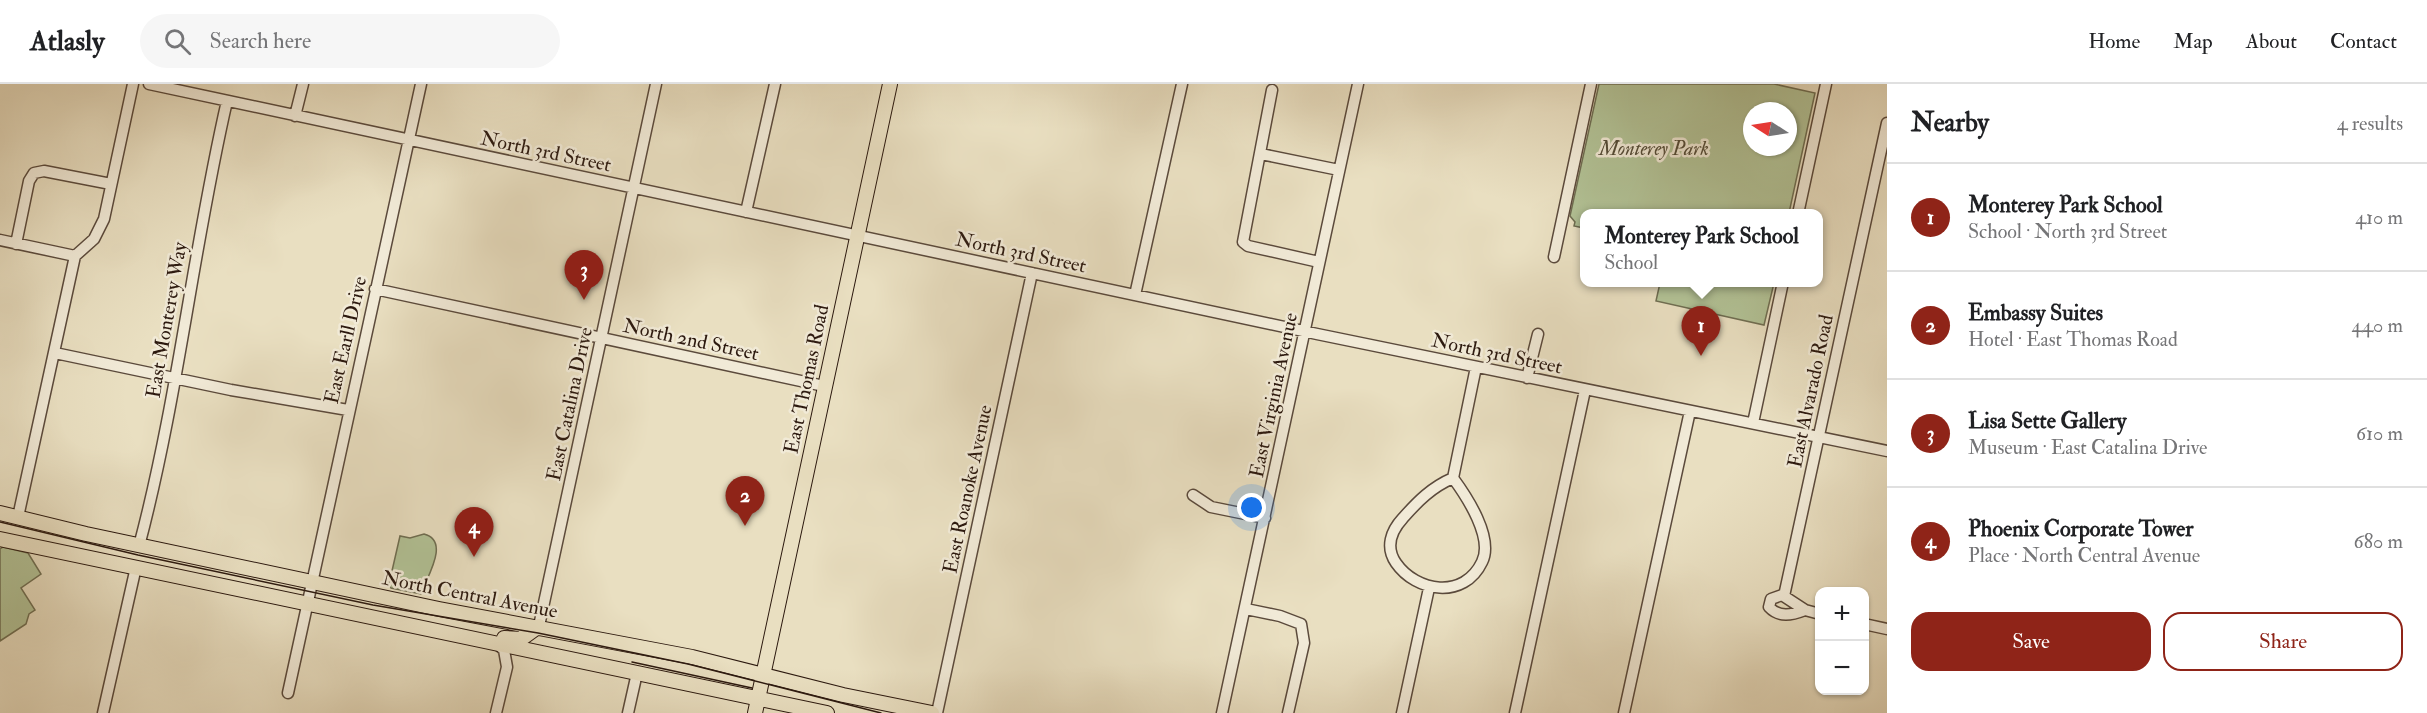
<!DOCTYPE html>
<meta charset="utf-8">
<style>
:root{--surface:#fff;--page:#f6f6f6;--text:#202124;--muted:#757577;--line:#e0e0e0;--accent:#8f2418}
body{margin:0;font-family:"IM FELL Double Pica",serif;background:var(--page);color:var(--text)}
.controls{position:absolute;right:18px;bottom:18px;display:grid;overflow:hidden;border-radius:12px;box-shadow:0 2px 4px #0004}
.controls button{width:54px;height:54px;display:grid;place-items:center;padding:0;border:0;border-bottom:2px solid var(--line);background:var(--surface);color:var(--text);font:30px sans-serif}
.compass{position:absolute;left:1743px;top:18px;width:54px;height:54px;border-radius:50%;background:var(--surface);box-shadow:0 2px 4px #0004;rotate:282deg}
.you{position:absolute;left:1252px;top:424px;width:21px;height:21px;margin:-15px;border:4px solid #fff;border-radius:50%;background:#1a73e8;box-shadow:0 0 0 9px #1a73e833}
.badge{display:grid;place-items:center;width:39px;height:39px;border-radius:50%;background:var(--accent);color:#fff;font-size:20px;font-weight:700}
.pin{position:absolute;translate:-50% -50px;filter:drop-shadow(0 2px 3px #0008)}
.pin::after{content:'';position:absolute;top:32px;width:21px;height:18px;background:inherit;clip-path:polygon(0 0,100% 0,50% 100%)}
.popup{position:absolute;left:1580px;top:125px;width:243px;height:78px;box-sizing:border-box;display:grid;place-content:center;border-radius:12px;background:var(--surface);filter:drop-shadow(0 2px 4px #0005);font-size:20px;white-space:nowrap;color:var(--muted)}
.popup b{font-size:22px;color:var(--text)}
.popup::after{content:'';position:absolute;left:50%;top:100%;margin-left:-12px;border:12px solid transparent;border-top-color:var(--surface)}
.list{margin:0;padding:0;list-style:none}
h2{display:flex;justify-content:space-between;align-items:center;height:78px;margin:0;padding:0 24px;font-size:26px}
h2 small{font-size:20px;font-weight:400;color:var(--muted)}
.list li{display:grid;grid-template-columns:39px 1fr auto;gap:18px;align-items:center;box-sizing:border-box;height:108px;padding:0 24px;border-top:2px solid var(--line)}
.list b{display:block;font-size:22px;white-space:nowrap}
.list p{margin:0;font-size:20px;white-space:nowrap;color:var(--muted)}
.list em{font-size:20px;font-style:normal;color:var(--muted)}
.actions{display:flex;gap:12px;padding:18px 24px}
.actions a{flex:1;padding:14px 0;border:2px solid var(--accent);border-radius:18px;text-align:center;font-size:21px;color:var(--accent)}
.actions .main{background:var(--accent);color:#fff}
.icon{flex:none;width:33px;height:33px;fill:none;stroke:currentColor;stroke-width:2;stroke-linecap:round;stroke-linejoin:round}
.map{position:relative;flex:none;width:1887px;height:629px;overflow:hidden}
header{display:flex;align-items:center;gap:36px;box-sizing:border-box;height:84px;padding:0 30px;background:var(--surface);border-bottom:2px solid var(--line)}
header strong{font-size:28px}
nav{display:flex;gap:33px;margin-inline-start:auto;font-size:21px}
.search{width:420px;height:54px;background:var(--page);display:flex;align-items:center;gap:15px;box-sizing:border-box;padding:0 21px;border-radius:33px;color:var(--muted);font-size:22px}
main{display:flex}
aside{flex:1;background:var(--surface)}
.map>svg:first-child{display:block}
</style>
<header>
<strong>Atlasly</strong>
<div class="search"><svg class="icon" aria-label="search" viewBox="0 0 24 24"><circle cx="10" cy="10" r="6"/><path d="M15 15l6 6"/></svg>Search here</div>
<nav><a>Home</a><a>Map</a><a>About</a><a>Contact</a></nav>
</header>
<main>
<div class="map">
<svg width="1887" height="629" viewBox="0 0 1887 629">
<rect width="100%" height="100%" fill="#e9dfc1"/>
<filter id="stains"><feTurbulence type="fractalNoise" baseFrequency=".00333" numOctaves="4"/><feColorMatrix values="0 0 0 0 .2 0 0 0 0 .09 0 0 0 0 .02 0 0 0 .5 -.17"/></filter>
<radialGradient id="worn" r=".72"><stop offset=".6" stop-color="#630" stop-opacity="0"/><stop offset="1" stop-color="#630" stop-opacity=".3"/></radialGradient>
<!-- green -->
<path fill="#b2c296" stroke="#6f6e52" stroke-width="1.5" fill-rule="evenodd" d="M1599 0H1774L1815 9 1789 129 1584 130V144L1574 142 1575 138 1570 132ZM1752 27H1788V63H1752Z
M1660 199V198L1774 199 1764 241 1656 217Z
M424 450C451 457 426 494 421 510L391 504 389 500 400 452 410 454Z
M3 463 28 469 41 490 21 504 35 526 29 530 26 540 0 557V465Z"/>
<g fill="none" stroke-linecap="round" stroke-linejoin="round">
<!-- minor casing -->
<g stroke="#5b4a3c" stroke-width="13">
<path id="minor" d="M149 0 1317 250 1887 367
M1272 6 1243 158 1248 162 1319 178
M295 32 303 0
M1261 70 1339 86
M746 128 775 0
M1798 130 1826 0
M0 156 75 172
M16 160 29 97 34 89 44 87 111 100
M1554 173 1591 0
M375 205 824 302
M1135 211 1182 0
M55 269 231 306 348 326
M1527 294 1538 250
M1753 339 1783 198
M1453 394C1432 403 1418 417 1403 434 1391 447 1385 463 1396 479 1416 508 1464 516 1482 478 1494 454 1467 413 1453 394L1476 283
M1193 411 1211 423 1265 434
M18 433 75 172 94 155 104 135 133 0
M139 462C178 315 193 164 227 17
M1784 512 1887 39
M1246 525 1280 532 1301 540 1304 559 1288 629
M1805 526C1792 531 1779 534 1769 523L1771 515 1782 511 1805 526 1820 530
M1864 540 1887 545
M539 542 656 0
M496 559 504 566 507 583 496 629
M288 609 421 0
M103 629 136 483
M628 629 637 589
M937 629 1032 189
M1222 629 1358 0
M1402 629 1429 504
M1515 629 1585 306
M1624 629 1690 327"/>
</g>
<!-- major casing -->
<g stroke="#2c190f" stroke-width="16">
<path id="major" d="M0 429 86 450 439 525 692 573 843 611 932 629
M0 455 827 629
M504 554 521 555 539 542
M755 629 890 0"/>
</g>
<!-- minor -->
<use href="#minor" stroke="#f1ead7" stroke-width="10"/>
<!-- major -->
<use href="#major" stroke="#e9dfc1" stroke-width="14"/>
<!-- tram -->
<path stroke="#2c190f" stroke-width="1.5" d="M0 438 138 471 373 521 538 549 688 580 881 629
M632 578 752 604"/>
</g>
<g text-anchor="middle" stroke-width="5" stroke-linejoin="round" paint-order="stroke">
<!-- park labels -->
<g font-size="20" font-style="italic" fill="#544c38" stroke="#f1ead7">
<text x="1654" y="71">Monterey Park</text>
</g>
<!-- street labels -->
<g font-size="20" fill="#2c190f" stroke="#f1ead7">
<text transform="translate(546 67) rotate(12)" y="7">North 3rd Street</text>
<text transform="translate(1021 168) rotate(12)" y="7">North 3rd Street</text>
<text transform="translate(166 236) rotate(-80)" y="7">East Monterey Way</text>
<text transform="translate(691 255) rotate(12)" y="7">North 2nd Street</text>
<text transform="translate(345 256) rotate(-77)" y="7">East Earll Drive</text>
<text transform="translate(1497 269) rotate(12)" y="7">North 3rd Street</text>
<text transform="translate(806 295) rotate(-78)" y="7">East Thomas Road</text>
<text transform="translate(1810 307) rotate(-78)" y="7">East Alvarado Road</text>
<text transform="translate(1273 311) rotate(-78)" y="7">East Virginia Avenue</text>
<text transform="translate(569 320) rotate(-78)" y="7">East Catalina Drive</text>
<text transform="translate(967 405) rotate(-78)" y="7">East Roanoke Avenue</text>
<text transform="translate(470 510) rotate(11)" y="7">North Central Avenue</text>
</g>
</g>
<rect width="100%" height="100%" filter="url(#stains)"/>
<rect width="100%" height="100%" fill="url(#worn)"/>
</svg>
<div class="controls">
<button>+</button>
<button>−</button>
</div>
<svg class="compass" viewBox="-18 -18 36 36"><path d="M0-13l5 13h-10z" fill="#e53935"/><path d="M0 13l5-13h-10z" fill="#757577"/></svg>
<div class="you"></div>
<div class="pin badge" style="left:1701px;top:272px">1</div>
<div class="popup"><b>Monterey Park School</b>School</div>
<div class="pin badge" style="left:745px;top:442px">2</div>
<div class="pin badge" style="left:584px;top:216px">3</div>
<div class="pin badge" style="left:474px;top:473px">4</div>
</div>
<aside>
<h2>Nearby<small>4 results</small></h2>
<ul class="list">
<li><span class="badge">1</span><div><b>Monterey Park School</b><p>School · North 3rd Street</p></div><em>410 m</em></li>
<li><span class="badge">2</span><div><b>Embassy Suites</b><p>Hotel · East Thomas Road</p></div><em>440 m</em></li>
<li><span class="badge">3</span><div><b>Lisa Sette Gallery</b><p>Museum · East Catalina Drive</p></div><em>610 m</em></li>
<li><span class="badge">4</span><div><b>Phoenix Corporate Tower</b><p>Place · North Central Avenue</p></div><em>680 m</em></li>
</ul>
<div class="actions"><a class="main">Save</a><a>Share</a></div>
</aside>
</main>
